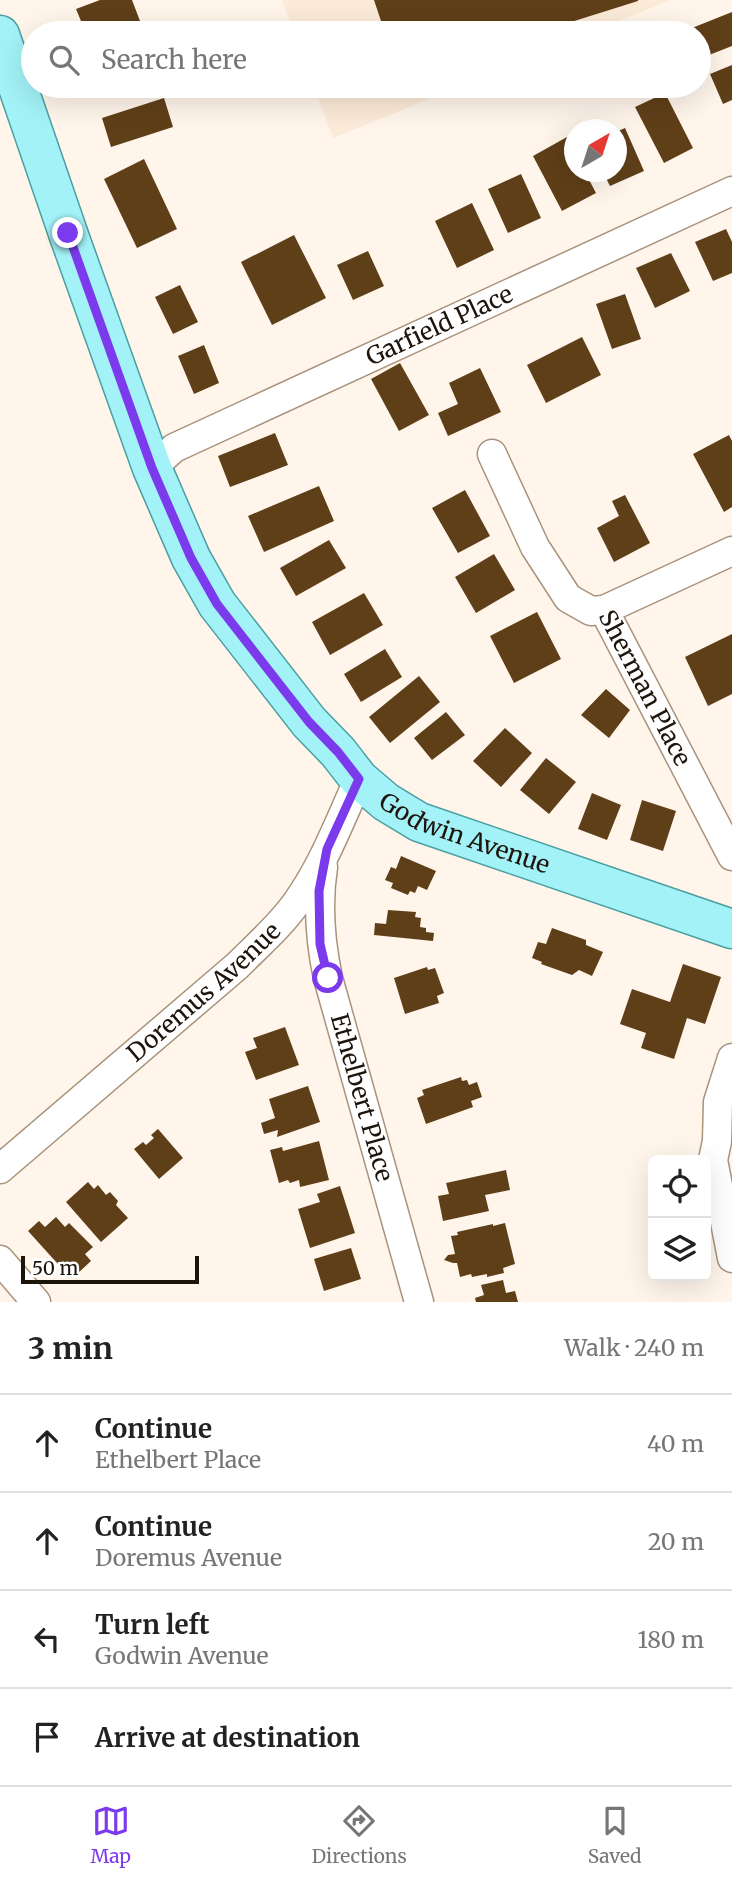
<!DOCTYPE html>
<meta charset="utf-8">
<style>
:root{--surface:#fff;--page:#f6f6f6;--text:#222;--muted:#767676;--line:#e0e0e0;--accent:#7c3aed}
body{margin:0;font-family:Merriweather,serif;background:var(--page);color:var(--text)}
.controls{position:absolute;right:21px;bottom:21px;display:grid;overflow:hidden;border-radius:10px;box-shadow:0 7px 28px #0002}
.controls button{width:63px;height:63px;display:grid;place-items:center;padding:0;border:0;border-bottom:2px solid var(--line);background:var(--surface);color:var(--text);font:35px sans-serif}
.compass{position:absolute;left:564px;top:119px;width:63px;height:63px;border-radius:50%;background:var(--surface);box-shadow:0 7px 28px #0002;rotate:39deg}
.scale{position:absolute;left:21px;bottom:18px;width:178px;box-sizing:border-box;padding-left:7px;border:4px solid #1d140c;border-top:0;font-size:19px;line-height:24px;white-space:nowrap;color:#1d140c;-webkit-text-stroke:5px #fff;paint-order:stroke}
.stop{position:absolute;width:21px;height:21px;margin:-16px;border:5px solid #7c3aed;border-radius:50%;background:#fff}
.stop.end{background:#7c3aed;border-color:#fff;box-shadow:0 2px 7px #0008}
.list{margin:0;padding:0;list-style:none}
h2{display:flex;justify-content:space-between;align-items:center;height:91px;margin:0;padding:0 28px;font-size:30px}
h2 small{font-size:23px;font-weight:400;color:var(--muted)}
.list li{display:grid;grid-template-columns:46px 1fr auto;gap:21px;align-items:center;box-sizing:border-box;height:98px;padding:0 28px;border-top:2px solid var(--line)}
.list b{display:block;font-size:26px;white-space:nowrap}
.list p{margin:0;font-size:23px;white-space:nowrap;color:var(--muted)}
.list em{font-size:23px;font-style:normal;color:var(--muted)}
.icon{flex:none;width:38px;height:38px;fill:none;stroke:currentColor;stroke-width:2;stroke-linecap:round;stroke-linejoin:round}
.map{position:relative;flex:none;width:732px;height:1302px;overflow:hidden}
.search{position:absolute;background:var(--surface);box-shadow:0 7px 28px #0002;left:21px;right:21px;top:21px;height:77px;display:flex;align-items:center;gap:18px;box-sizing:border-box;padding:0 24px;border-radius:38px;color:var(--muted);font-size:26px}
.sheet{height:483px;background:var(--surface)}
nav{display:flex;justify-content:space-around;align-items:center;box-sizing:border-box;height:98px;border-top:2px solid var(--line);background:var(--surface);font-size:19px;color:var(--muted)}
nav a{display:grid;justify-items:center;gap:4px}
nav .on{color:var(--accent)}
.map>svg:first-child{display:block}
</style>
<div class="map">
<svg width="732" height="1302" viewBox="0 0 732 1302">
<rect width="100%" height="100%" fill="#fff5eb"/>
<!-- built -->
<path fill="#fdebd9" d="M282 0H671L589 33H294Z
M314 86H461L333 138Z"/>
<!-- building -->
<path fill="#5f3f18" d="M100 0H132L140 21 107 33H86L76 9Z
M374 0H638V1L536 33H385Z
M732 12V46L704 57 699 46V33H694L692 28Z
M732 65V100L723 104 710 74Z
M99 86H138L103 98Z
M665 93 693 148 664 163 635 107Z
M164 98 173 127 111 147 102 118Z
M625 128 644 171 610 186 603 172H616V132Z
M567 137 574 151V172H585L596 193 562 211 533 156Z
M144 159 177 229 137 248 104 179Z
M521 174 541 218 508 233 488 189Z
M472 203 494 250 457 268 435 221Z
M726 229 732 242V273L713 281 695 242Z
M294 235 326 298 272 325 241 262Z
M368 251 384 286 353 300 337 265Z
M671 253 690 291 655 308 636 268Z
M180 285 198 322 173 334 155 297Z
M625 294 641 339 612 349 596 304Z
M582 337 601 375 546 403 527 365Z
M204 345 219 383 194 394 178 356Z
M400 363 429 415 399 431 371 379Z
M480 368 501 412 448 436 438 413 458 404 449 383Z
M275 433 288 465 230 487 218 456Z
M729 435 732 441V507L724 512 693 454Z
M319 486 334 521 264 552 248 516Z
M465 490 490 536 458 553 432 508Z
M625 495 650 543 614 562 597 528 619 516 612 501Z
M329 540 346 568 296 596 280 568Z
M494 554 515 590 476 613 455 577Z
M364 593 383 625 330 655 312 622Z
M537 612 561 659 514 683 490 636Z
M732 634V694L708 706 685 657Z
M385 649 402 677 361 702 344 674Z
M419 676 440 702 390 743 369 717Z
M606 689 630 710 609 738 581 715Z
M446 712 465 735 432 760 414 738Z
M505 728 532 753 501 787 473 761Z
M546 758 576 782 549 814 520 790Z
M592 793 621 805 607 840 578 829Z
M642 800 676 811 663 851 630 840Z
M401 856 436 871 427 890 418 886 415 893 410 891 408 895 391 888 393 883 385 880 391 867 396 869Z
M388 910 416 912 415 917 421 918 420 927 426 928V932L434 933 433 941 374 935 375 923 386 924Z
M552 928 586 940V945L603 952 592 976 579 970 572 975 541 964 542 962 532 958 538 942 546 944Z
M683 964 721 977 705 1024 687 1018 674 1059 641 1048 646 1033 620 1024 632 989 670 1002Z
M427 967 428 970 435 968 444 993 437 996 439 1003 405 1014 394 978Z
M285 1027 299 1065 256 1080 245 1052 257 1048 253 1038Z
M461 1077 462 1081 467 1080 469 1085 477 1082 482 1097 471 1101 473 1107 426 1124 417 1098 424 1095 422 1090Z
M308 1086 320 1122 277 1137 278 1130 264 1134 261 1123 275 1118 269 1099Z
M158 1129 183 1158 159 1179 134 1149 143 1142 146 1145 154 1138 151 1135Z
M319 1141 329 1180 300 1187 299 1180 290 1183 288 1180 279 1183 270 1150 282 1147 283 1151Z
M506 1170 510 1190 485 1195 489 1211 443 1221 438 1196 449 1194 446 1183Z
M88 1182 94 1189 98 1185 106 1195 110 1192 118 1201 116 1205 128 1218 101 1242 66 1202Z
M340 1186 355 1233 310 1248 298 1209 320 1202 317 1194Z
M56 1217 65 1227 69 1223 93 1247 85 1254 91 1261 77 1274 73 1269 67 1274 28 1231 39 1221 45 1227Z
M505 1223 515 1264 503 1268 504 1273 487 1277V1274L472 1277 471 1274 460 1277 457 1263H453L444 1260 448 1255 455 1254 451 1236 458 1235 457 1232 493 1224V1226Z
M351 1248 361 1279 324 1291 314 1259Z
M503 1280 506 1293 515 1291 518 1302H476L475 1298 484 1295 481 1285Z"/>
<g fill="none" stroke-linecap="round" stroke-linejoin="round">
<!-- street casing -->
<g stroke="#a9937c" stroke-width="31">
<g id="street">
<path d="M492 454 535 547 568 598 591 611 604 610"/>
<path id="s1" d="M152 468 174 448 732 191"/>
<path id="s2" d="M732 551 604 610 732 856"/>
<path id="s3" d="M323 867C317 905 320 940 328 978L419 1302"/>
<path d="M732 1058 718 1102 717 1141 713 1160 732 1258"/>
<path id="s4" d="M0 1169 237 966C258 945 281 925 297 902 324 864 340 820 359 779"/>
<path d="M0 1260 36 1302"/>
</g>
</g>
<!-- primary casing -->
<g stroke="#4b9fa1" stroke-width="41">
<g id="primary">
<path id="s5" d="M0 35 68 233 152 468 191 558 217 604 309 722 338 752 359 779 386 802 419 822 732 929"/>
</g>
</g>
<!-- street -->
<use href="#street" stroke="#fff" stroke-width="28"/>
<!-- primary -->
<use href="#primary" stroke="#a2f2f7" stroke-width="38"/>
</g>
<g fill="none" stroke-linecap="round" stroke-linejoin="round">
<!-- route -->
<path stroke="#7c3aed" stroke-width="9" d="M68 233 152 468 191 558 217 604 309 722 338 752 359 779 327 849 319 891 320 944 328 978"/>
</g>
<g text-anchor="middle" stroke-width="7" stroke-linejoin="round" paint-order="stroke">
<!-- street labels -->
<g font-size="24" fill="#1d140c" stroke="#fff">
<text dy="8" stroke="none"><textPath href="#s1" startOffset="322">Garfield Place</textPath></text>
<text dy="8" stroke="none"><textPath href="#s2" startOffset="229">Sherman Place</textPath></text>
<text dy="8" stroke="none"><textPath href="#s5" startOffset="956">Godwin Avenue</textPath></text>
<text dy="8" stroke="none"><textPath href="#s4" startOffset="270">Doremus Avenue</textPath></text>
<text dy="8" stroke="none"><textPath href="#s3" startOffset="236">Ethelbert Place</textPath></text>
</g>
</g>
</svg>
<div class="controls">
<button><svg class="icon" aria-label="locate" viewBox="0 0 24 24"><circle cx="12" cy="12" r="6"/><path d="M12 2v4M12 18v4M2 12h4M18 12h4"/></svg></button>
<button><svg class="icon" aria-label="layers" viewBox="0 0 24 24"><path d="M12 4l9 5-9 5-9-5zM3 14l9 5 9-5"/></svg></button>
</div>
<svg class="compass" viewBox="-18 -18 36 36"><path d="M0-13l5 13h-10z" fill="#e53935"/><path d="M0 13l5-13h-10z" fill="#767676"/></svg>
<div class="scale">50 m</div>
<div class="stop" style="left:328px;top:978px"></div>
<div class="stop end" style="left:68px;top:233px"></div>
<div class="search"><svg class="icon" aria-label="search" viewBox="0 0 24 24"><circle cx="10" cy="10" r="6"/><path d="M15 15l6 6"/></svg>Search here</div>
</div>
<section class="sheet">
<h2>3 min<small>Walk · 240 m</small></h2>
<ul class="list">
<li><svg class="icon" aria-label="ahead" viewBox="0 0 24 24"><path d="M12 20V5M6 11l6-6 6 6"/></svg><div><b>Continue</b><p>Ethelbert Place</p></div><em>40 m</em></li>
<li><svg class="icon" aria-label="ahead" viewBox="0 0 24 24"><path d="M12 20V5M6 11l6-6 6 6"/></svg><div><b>Continue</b><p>Doremus Avenue</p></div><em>20 m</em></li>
<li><svg class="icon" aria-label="left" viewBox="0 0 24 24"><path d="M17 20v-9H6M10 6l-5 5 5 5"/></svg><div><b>Turn left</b><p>Godwin Avenue</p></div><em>180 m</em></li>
<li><svg class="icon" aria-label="arrive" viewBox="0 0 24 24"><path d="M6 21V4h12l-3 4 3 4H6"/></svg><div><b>Arrive at destination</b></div></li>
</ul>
</section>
<nav>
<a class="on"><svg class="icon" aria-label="map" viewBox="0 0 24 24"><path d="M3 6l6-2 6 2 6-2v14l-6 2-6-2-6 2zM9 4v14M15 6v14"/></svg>Map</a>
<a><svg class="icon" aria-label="directions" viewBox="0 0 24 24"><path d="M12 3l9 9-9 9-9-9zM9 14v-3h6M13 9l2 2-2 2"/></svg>Directions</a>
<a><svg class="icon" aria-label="saved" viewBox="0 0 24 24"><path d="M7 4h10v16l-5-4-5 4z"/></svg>Saved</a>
</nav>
